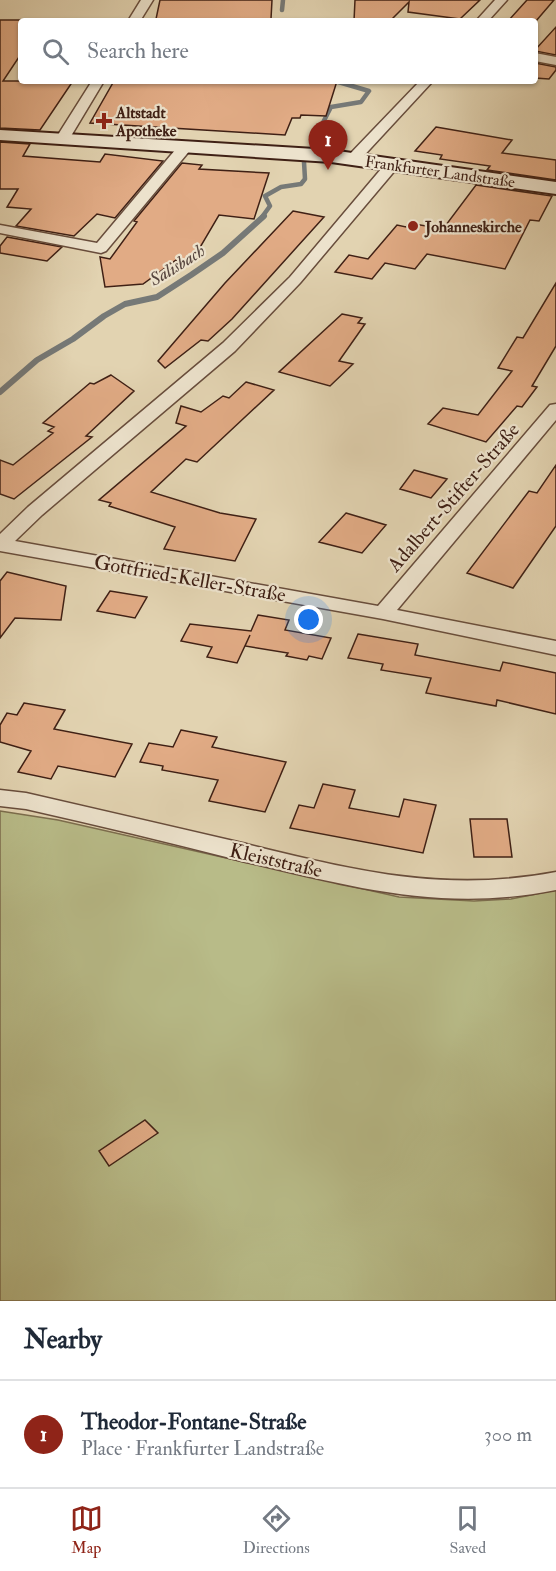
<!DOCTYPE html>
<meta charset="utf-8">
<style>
:root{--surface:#fff;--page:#f2f2f3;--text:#1f2937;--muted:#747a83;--line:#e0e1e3;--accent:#8f2418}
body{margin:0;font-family:"IM FELL Double Pica",serif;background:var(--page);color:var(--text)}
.you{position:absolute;left:309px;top:620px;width:21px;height:21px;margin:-15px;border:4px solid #fff;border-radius:50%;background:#1a73e8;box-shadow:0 0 0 9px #1a73e833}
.badge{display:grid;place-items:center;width:39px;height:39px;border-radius:50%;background:var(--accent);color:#fff;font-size:20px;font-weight:700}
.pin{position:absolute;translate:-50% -50px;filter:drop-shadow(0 2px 3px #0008)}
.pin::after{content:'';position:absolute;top:32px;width:21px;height:18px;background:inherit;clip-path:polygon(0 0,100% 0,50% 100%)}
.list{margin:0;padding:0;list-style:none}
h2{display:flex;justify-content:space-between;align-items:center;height:78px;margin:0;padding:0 24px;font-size:26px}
h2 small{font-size:20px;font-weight:400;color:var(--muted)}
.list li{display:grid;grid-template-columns:39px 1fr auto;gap:18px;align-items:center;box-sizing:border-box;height:108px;padding:0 24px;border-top:2px solid var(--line)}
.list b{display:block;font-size:22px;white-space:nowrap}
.list p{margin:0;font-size:20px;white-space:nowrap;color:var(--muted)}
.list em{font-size:20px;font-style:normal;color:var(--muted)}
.icon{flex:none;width:33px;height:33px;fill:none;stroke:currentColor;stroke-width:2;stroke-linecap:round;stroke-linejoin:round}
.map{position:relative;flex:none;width:556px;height:1301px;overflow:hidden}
.search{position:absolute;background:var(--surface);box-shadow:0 2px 4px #0004;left:18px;right:18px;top:18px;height:66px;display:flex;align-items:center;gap:15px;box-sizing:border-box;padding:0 21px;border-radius:6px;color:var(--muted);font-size:22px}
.sheet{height:186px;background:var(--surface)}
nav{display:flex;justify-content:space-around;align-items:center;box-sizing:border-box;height:84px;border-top:2px solid var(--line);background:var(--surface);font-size:16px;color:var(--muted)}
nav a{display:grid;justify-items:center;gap:3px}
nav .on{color:var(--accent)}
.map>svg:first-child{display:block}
</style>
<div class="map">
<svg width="556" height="1301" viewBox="0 0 556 1301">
<rect width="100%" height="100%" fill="#e2d3b1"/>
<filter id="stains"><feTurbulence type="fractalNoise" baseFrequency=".00333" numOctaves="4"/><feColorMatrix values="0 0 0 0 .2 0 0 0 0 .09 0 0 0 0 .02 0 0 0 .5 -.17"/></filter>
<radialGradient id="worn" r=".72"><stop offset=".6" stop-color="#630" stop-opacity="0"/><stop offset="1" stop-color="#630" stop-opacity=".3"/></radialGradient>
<!-- green -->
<path fill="#b8bb88" stroke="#7c6e4e" stroke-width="1.5" d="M0 811 58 820 399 897 474 901 511 899 556 890V1301H0Z"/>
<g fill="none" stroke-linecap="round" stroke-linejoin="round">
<!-- stream-far1 -->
<path stroke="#767977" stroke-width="4.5" d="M282 10 283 0
M313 142 331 107 361 102 369 91 335 81
M262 217 270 206 265 196 281 187 301 184 305 179 304 162"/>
<!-- stream -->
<path stroke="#767977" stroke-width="6" d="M0 392 37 360 73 339 104 316 125 304 157 297 191 275 223 253 264 216"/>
</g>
<!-- building -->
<path fill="#e1ab85" stroke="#3f2015" stroke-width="1.5" d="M160 0H272L271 19H156Z
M355 0H480L460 19 408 12 409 2 390 21H354Z
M527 0H554L536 21H508Z
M0 20H21V54L3 81H73L40 130 0 128Z
M556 27V55L535 51V50Z
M535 63 556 67V70L549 79 535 78Z
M114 81H337L326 116 301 115 300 118H292L285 135 90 123Z
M436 127 512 140 502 153 556 160V180L487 170 490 166 440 159 442 155 415 151Z
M0 142 30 144 23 156 100 162 105 154 163 161 115 218 97 214 74 236 16 226 31 209 7 207 18 189H0Z
M182 163 202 165 199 169 269 173 254 219 219 215 192 261 176 260 143 284 105 287 100 257 110 259 137 222 134 221Z
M476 185 552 196 539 221 530 220 505 269 427 254 415 269 385 263 372 279 335 272 349 255 368 259 397 225 406 227 409 223 443 229Z
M293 211 324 217 232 319 208 341 201 340 165 368 158 361 225 283Z
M7 237 62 247 47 261 0 253V246Z
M556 283V346L532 386 537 387 522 407 517 406 486 442 428 424 443 408 478 415 512 371 498 368 517 337 523 338Z
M342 314 362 318 358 323 365 324 339 361 353 364 330 386 279 372Z
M111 375 134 391 86 436 92 437 14 499 0 494V460L13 465 53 433 48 431 54 427 43 423 90 383 94 384Z
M246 382 274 390 197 462 186 459 151 492 220 513 256 519 235 561 164 549 175 527 109 506 111 503 99 500 186 426 176 423 181 406 201 412 223 396 229 398Z
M556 465V526L513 588 467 573 529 491 537 493Z
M414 470 447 479 431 498 400 489Z
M346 513 386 525 362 553 319 542Z
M7 572 66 586 61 620 15 618 0 638V581Z
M110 591 147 597 135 618 97 611Z
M258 615 289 620 285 630 331 638 322 659 309 656 307 660 286 656 288 653 245 646 250 635 237 663 207 657 212 647 181 641 190 624 251 631Z
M358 634 418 644 415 655 500 671 503 662 556 673V714L497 700 496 706 426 693 431 678 381 670 383 664 348 658Z
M24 703 65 710 54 729 132 744 115 777 58 766 51 779 18 772 31 751 0 742V725L7 713 17 715Z
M181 730 217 737 212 747 286 762 265 812 209 801 218 780 162 770 163 766 140 762 149 743 173 747Z
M323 784 355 790 349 808 399 817 404 799 436 805 423 853 290 828 299 805 314 808Z
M470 819H507L512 857H474Z
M145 1120 158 1133 109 1166 99 1151Z"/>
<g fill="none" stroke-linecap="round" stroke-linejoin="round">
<!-- street casing -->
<g stroke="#684d3c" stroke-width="3">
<path id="street" d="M141 0H153L140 21H128Z
M495 0H507L488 21H476Z
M535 53 556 57V65L535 61Z
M92 81H104L68 141H58L56 138Z
M420 81H433L358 162H348V156Z
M186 142 191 143V149L106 251 101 253 0 233V225L97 243 181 143Z
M392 161 397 162V168L300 283 235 351 42 515 15 541 378 606 550 405 556 404V420L397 610 556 641V655L383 619 0 551V534L28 507 223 343 290 277 387 162Z
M0 790 26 793C97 809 168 826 238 842 349 869 441 894 556 872V890C441 913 349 886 238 860 168 842 97 825 26 809L0 806Z"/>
</g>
<!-- secondary casing -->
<g stroke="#3f2015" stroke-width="4">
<path id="secondary" d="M0 130 331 150 556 182V194L331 162 0 140Z"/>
</g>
<!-- street -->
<use href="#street" fill="#ece2cc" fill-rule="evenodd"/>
<!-- secondary -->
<use href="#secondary" fill="#ece2cc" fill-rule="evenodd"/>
</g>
<!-- markers -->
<g fill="#8f2418" stroke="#ece2cc" stroke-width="2">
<path d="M101 112h6v6h6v6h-6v6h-6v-6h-6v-6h6z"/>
<circle cx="413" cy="226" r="6"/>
</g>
<g text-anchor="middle" stroke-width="4.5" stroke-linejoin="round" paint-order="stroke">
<!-- far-poi labels -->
<g font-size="16" font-weight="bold" fill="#3f2015" stroke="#ece2cc" text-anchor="start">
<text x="116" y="118">Altstadt<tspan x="116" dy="18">Apotheke</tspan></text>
<text x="425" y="232">Johanneskirche</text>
</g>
<!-- far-street labels -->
<g font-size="16" fill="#3f2015" stroke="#ece2cc">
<text transform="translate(440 171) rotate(8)" y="6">Frankfurter Landstraße</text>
</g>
<!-- far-water labels -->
<g font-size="18" font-style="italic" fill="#56453e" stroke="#ece2cc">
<text transform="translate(177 265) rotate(-32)" y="6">Salisbach</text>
</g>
<!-- street labels -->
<g font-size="20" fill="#3f2015" stroke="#ece2cc">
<text transform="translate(453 497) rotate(-49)" y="7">Adalbert-Stifter-Straße</text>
<text transform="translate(190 578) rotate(10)" y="7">Gottfried-Keller-Straße</text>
<text transform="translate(276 860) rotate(13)" y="7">Kleiststraße</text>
</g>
</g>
<rect width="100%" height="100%" filter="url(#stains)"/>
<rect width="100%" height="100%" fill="url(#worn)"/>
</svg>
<div class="you"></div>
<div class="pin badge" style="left:328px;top:170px">1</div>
<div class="search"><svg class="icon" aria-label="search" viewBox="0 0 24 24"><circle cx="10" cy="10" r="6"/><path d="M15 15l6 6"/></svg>Search here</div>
</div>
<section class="sheet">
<h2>Nearby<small></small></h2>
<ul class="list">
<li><span class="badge">1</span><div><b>Theodor-Fontane-Straße</b><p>Place · Frankfurter Landstraße</p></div><em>300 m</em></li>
</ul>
</section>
<nav>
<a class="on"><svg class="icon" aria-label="map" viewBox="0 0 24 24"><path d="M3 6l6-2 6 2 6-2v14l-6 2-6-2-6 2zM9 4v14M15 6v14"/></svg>Map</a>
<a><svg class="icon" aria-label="directions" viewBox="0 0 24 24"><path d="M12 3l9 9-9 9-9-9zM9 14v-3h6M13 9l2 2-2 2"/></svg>Directions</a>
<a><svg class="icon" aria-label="saved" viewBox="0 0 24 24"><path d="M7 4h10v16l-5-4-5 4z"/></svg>Saved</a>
</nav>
